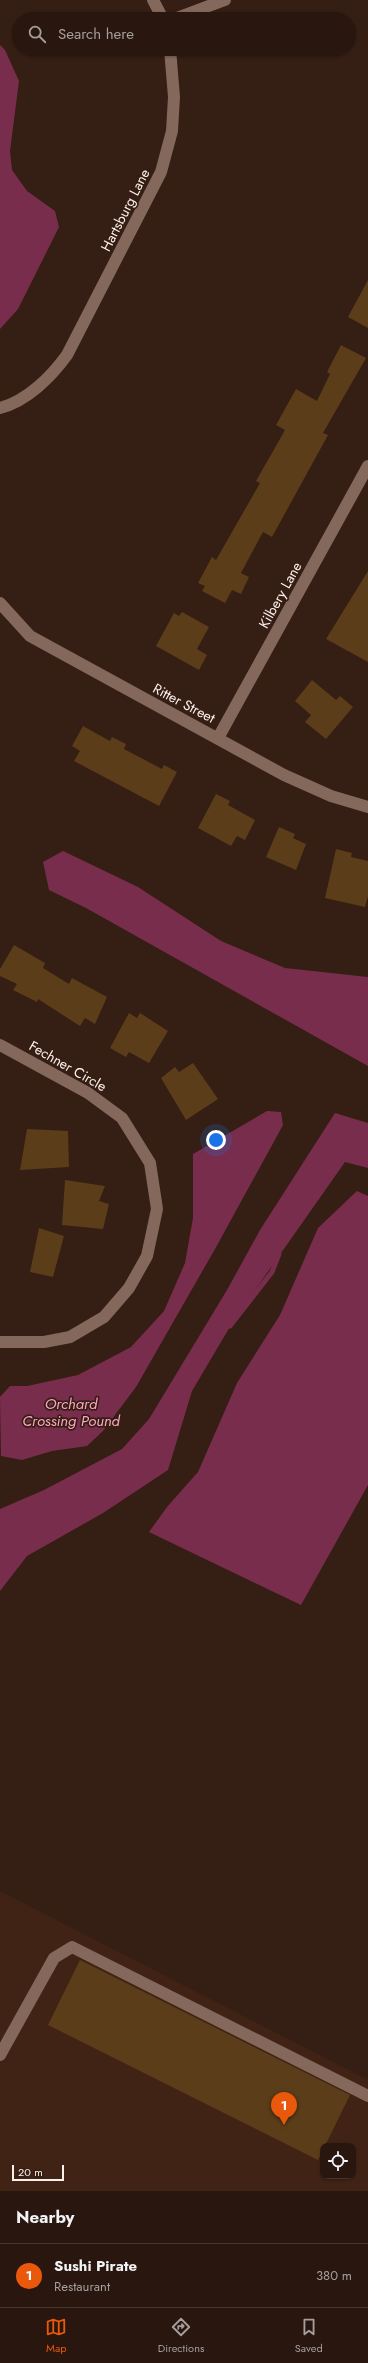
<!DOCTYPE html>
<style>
:root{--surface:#28160f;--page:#301f18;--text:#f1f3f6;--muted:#a59f9e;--line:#44352f;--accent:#ea580c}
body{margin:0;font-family:Jost,sans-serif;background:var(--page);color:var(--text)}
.controls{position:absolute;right:12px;bottom:12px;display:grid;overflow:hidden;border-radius:8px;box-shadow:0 1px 3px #0004}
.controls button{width:36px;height:36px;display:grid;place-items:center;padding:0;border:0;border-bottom:1px solid var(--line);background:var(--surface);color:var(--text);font:20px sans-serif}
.scale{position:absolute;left:12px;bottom:10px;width:52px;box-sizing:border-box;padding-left:4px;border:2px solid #fdf0eb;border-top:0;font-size:11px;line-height:14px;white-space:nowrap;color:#fdf0eb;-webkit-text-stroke:3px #351e14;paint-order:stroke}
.you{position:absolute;left:216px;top:1140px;width:14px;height:14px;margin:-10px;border:3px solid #fff;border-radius:50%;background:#1a73e8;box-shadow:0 0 0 6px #1a73e833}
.badge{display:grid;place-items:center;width:26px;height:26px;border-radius:50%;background:var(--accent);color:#fff;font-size:13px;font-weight:700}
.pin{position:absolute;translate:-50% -33px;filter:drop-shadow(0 1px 2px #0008)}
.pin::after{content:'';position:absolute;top:21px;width:14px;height:12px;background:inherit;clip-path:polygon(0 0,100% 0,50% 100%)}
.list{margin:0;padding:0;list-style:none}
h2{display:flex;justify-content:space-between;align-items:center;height:52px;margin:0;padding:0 16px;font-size:17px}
h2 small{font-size:13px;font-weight:400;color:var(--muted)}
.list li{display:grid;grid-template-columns:26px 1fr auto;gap:12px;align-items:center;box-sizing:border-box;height:64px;padding:0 16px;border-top:1px solid var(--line)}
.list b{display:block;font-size:15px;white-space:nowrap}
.list p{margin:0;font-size:13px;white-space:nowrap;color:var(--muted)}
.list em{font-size:13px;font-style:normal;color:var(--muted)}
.icon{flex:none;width:22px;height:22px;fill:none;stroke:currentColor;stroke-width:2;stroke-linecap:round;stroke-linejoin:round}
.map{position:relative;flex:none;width:368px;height:2191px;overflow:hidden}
.search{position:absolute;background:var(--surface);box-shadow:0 1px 3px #0004;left:12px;right:12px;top:12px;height:44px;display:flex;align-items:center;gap:10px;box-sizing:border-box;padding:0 14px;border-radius:22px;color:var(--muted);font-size:15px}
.sheet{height:116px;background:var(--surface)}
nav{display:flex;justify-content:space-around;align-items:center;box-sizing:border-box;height:56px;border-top:1px solid var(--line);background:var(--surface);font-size:11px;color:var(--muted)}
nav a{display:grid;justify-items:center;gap:2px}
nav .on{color:var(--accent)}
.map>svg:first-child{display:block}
</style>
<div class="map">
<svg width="368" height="2191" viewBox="0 0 368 2191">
<rect width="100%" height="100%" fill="#351e14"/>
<!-- built -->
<path fill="#402315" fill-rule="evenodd" d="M0 1891 368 2080V2191H0ZM323 2146H353V2176H323Z"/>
<!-- water -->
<path fill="#792d4c" d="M0 45 5 50 19 81 10 151 12 170 27 191 55 211 59 227 18 309 0 329Z
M63 851 138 887 221 941 285 968 368 977V1066L86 908 49 890 43 862Z
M267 1111 281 1112 283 1125 215 1249 136 1387 103 1431 87 1446 52 1451 22 1460 1 1456 0 1397 10 1386H27L78 1375 131 1347 164 1311 185 1263 193 1218V1154Z
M335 1113 368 1123V1168L345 1162 234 1320 192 1391 168 1470 103 1513 27 1556 0 1591V1509L44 1490 122 1449 149 1419 227 1290 260 1230Z
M357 1191 368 1196V1485L301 1605 149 1532 167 1507 198 1472 237 1383 280 1315 318 1228Z"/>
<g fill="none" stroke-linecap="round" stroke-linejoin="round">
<!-- stream -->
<path stroke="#792d4c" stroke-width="5" d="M230 1326 272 1272 279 1254"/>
</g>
<!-- building -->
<path fill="#5c3d19" d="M368 280V328L348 317Z
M341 345 366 358 323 433 328 435 272 537 263 532 241 573 249 577 241 594 232 590 225 603 202 591 205 586 198 583 212 557 216 560 260 483 256 481 285 430 276 425 296 389 317 401 330 374 327 372Z
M368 571V662L326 639Z
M182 612 209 627 197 649 207 655 199 670 156 646 174 613 179 616Z
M312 680 336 700 340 696 353 707 326 739 305 722 311 715 295 701Z
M83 726 110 741 112 737 126 744 124 749 162 769 164 765 177 772 159 806 74 761 80 751 72 746Z
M216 794 230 801 228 805 255 820 245 840 237 836 231 846 198 828Z
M279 827 295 834 293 838 306 844 296 870 266 857Z
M336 849 352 853 351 857 368 861V896L365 907 325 898Z
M14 945 45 963 43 968 69 984 72 978 107 997 95 1024 85 1018 80 1026 38 999 37 1002 13 990 17 984 0 976V969Z
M129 1013 137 1018 140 1013 168 1031 149 1063 129 1052 126 1057 110 1048Z
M193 1063 218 1099 186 1120 161 1078 175 1067 179 1072Z
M27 1129 68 1131 69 1167 20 1170Z
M65 1180 105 1186 99 1201 109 1204 103 1229 62 1225Z
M39 1228 64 1236 53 1277 30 1272Z
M80 1960 350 2095 318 2160 48 2025Z"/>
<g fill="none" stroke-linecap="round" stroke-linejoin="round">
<!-- minor -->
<path stroke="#84685c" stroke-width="12" d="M153 0 163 19
M174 19 225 0
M0 408C27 401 51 377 67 355L161 172 172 131 174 97 170 49
M0 603 30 636 284 775 331 796 368 807
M218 738 368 466
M0 1045 88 1093 122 1118 150 1163 157 1209 147 1256 129 1288 104 1317 70 1337 44 1342H0
M0 2055 54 1958 72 1947 368 2096"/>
</g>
<g text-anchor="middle" stroke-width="3.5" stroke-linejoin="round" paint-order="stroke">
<!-- street labels -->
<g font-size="14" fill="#fdf0eb" stroke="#351e14">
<text transform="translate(125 210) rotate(-63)" y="5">Hartsburg Lane</text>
<text transform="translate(280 595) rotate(-61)" y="5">Kilbery Lane</text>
<text transform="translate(184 703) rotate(28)" y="5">Ritter Street</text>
<text transform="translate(68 1066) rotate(30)" y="5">Fechner Circle</text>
</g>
<!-- water labels -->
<g font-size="15" font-style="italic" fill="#fea4c3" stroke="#351e14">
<text x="71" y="1409">Orchard<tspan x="71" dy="17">Crossing Pound</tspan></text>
</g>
</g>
</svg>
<div class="controls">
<button><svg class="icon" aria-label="locate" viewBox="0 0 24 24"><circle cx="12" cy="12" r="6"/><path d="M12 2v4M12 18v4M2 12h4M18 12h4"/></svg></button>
</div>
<div class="scale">20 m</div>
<div class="you"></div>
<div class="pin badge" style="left:284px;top:2125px">1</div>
<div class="search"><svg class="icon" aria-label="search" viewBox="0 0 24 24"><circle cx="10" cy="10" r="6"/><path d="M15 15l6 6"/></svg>Search here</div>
</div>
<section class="sheet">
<h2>Nearby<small></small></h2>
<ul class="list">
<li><span class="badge">1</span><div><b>Sushi Pirate</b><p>Restaurant</p></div><em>380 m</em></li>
</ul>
</section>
<nav>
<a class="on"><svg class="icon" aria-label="map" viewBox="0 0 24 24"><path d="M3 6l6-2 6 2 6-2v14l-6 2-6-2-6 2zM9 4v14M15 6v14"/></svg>Map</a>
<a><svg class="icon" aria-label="directions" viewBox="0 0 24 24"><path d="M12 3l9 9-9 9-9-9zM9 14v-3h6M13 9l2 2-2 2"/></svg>Directions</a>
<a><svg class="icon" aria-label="saved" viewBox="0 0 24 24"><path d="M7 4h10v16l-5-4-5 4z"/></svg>Saved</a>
</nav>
